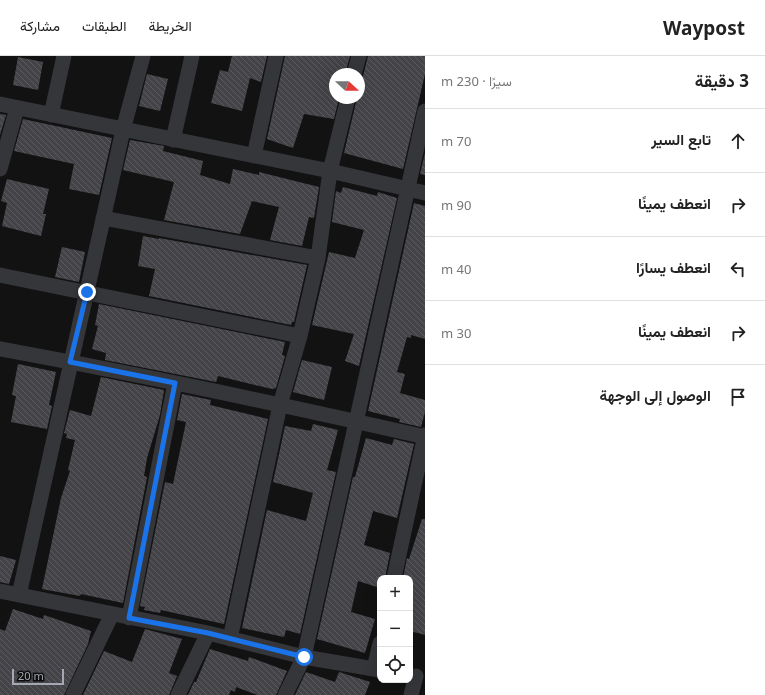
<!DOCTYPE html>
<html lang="ar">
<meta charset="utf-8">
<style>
:root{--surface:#fff;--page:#f6f6f6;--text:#222;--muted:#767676;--line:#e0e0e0}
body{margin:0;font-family:"Noto Sans",Vazirmatn,sans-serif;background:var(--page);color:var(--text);direction:rtl}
.controls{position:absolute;right:12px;bottom:12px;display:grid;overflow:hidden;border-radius:8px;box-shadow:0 4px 16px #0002}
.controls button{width:36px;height:36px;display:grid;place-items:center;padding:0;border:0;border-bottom:1px solid var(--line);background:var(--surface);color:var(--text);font:20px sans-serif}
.compass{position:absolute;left:329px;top:12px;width:36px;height:36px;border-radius:50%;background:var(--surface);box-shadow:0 4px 16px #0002;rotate:111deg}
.scale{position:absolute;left:12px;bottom:10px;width:52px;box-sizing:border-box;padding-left:4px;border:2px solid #a5a8b2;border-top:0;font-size:11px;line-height:14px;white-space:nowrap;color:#a5a8b2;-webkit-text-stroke:3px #0d0d0e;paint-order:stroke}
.stop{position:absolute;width:12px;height:12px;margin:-9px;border:3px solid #1a73e8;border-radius:50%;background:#fff}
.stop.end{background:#1a73e8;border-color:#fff;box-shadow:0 1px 4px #0008}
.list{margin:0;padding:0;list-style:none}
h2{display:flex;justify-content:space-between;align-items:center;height:52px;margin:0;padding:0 16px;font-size:17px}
h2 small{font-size:13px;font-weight:400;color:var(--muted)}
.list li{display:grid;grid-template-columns:26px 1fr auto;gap:12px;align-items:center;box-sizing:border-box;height:64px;padding:0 16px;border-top:1px solid var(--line)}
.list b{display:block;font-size:15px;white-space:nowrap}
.list em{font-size:13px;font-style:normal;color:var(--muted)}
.icon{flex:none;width:22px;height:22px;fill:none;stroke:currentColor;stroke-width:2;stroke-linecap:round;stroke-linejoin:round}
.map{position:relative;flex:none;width:425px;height:639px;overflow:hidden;direction:ltr}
header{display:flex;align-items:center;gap:24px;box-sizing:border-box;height:56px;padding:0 20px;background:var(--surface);border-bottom:1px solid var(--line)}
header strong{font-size:19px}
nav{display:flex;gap:22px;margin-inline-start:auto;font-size:14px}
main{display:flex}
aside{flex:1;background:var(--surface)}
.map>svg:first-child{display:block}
</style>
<header>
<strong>Waypost</strong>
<nav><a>الخريطة</a><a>الطبقات</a><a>مشاركة</a></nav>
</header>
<main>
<aside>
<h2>3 دقيقة<small>سيرًا · 230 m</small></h2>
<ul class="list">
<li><svg class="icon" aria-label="ahead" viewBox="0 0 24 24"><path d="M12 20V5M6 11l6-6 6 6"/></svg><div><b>تابع السير</b></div><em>70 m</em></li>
<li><svg class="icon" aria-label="right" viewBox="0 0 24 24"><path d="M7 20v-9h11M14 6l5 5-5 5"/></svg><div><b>انعطف يمينًا</b></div><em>90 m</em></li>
<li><svg class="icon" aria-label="left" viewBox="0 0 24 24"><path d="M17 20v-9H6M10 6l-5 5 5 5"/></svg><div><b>انعطف يسارًا</b></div><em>40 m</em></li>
<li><svg class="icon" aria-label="right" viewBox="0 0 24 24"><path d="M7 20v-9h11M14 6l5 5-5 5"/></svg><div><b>انعطف يمينًا</b></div><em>30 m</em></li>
<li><svg class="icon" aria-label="arrive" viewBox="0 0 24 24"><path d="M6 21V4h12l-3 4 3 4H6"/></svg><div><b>الوصول إلى الوجهة</b></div></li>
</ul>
</aside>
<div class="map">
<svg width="425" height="639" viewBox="0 0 425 639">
<defs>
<pattern id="building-back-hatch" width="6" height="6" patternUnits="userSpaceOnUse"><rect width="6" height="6" fill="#444448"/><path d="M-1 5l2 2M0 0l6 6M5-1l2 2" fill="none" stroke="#5c5c60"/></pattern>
</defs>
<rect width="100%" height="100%" fill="#121213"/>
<!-- building -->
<path fill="url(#building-back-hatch)" d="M232 0H267L261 26 250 22 242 55 211 47 220 14 228 16Z
M285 0H350L345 18H335V42H339L334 63 304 58 293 92 267 83Z
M368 0H425V18L403 113 344 97 357 42H359V25L363 20Z
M18 1 43 6 38 34 13 29Z
M147 18 168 23 160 55 139 50Z
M0 58 6 59 0 79Z
M23 63 112 82 99 139 69 133 74 108 14 95Z
M130 84 164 90 163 95 203 105 200 119 230 128 233 113 259 119V116L319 131 314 162 309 161 302 190 270 184 279 151 252 145 240 178 164 164 174 126 123 114Z
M425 97V119L420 118Z
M7 123 49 133 43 158H46L41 180 2 170 7 147 1 145Z
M343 131 377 140 378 136 397 142 359 310 345 305 354 278 312 269 329 196 355 202 364 174 332 166 336 135 341 137Z
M414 147 425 150V283L411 279V282L407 281 397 316 405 318 400 337 425 344V356L421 371 399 366 400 363 368 355Z
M143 180 159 183V182L307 209 294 266H292L291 269 149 240 155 213 138 210Z
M62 191 85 196 79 226 55 221Z
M99 248 285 286 282 299 285 300 276 332 272 333 218 320 216 326 105 304 106 297 92 293 98 270 95 269Z
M302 304 332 311 324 344 293 336Z
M18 308 56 316 49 349 52 350 47 373 11 366 16 340 12 339Z
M101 321 164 334 160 359 147 402 144 420 147 421 123 547 81 538 80 540 42 533 61 442 70 415 68 414 75 384 66 382 67 378 64 377 70 354 91 360Z
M182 338 211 344 210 349 268 363 224 568 161 554 160 557 144 554 145 551 140 550 165 426 173 428 186 366 177 364Z
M313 368 338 374 327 414 336 416 300 578 286 574 284 581 242 572 267 454 306 465 313 437 273 426 285 370 311 375Z
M366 382 392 389 394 383 414 388 397 462 373 455 364 489 390 497 385 522H380V532L358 525 351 556 375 563 365 597 317 583 353 421H355Z
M422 463H425V579L410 575V522H403L407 502 409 503Z
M0 500 16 504 9 528 0 526Z
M13 553 43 563 44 559 91 575 88 588 64 639H0V573L5 575Z
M145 573 182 583 169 617 177 620 169 639H83L104 595 132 606Z
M210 593 248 605 249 601 287 615 276 639H257L236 631 235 636 231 634 229 639H188L194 626H196Z
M306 616 335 626 339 616 370 626 365 639H295Z"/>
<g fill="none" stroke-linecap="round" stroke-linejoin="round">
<!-- minor -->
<path stroke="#35363a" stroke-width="15" d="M354 18 359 0
M0 48 330 115 425 137
M51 59 64 0
M173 84 192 0
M254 100 276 0
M0 113 17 52
M103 162 318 202
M0 219 300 280
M0 293C142 319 284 349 425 381
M394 522 425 379
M0 535 208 577 304 601 380 614
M19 539 123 74 143 0
M129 562 175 327
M230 583 280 349 300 280 318 202 330 115 348 42
M374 613 380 587
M73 639 112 558
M178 639 208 577
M285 639 304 601 425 55
M411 639 416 620"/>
</g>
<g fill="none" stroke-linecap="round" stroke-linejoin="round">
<!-- route -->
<path stroke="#1a73e8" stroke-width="5" d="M87 236 70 306 175 327 129 562 208 577 304 601"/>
</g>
</svg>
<div class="controls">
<button>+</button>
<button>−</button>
<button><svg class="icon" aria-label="locate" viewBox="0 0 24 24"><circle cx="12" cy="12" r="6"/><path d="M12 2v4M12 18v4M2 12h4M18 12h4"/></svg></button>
</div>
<svg class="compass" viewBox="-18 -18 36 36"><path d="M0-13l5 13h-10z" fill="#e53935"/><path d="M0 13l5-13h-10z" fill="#767676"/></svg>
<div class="scale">20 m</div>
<div class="stop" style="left:304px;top:601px"></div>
<div class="stop end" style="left:87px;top:236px"></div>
</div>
</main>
